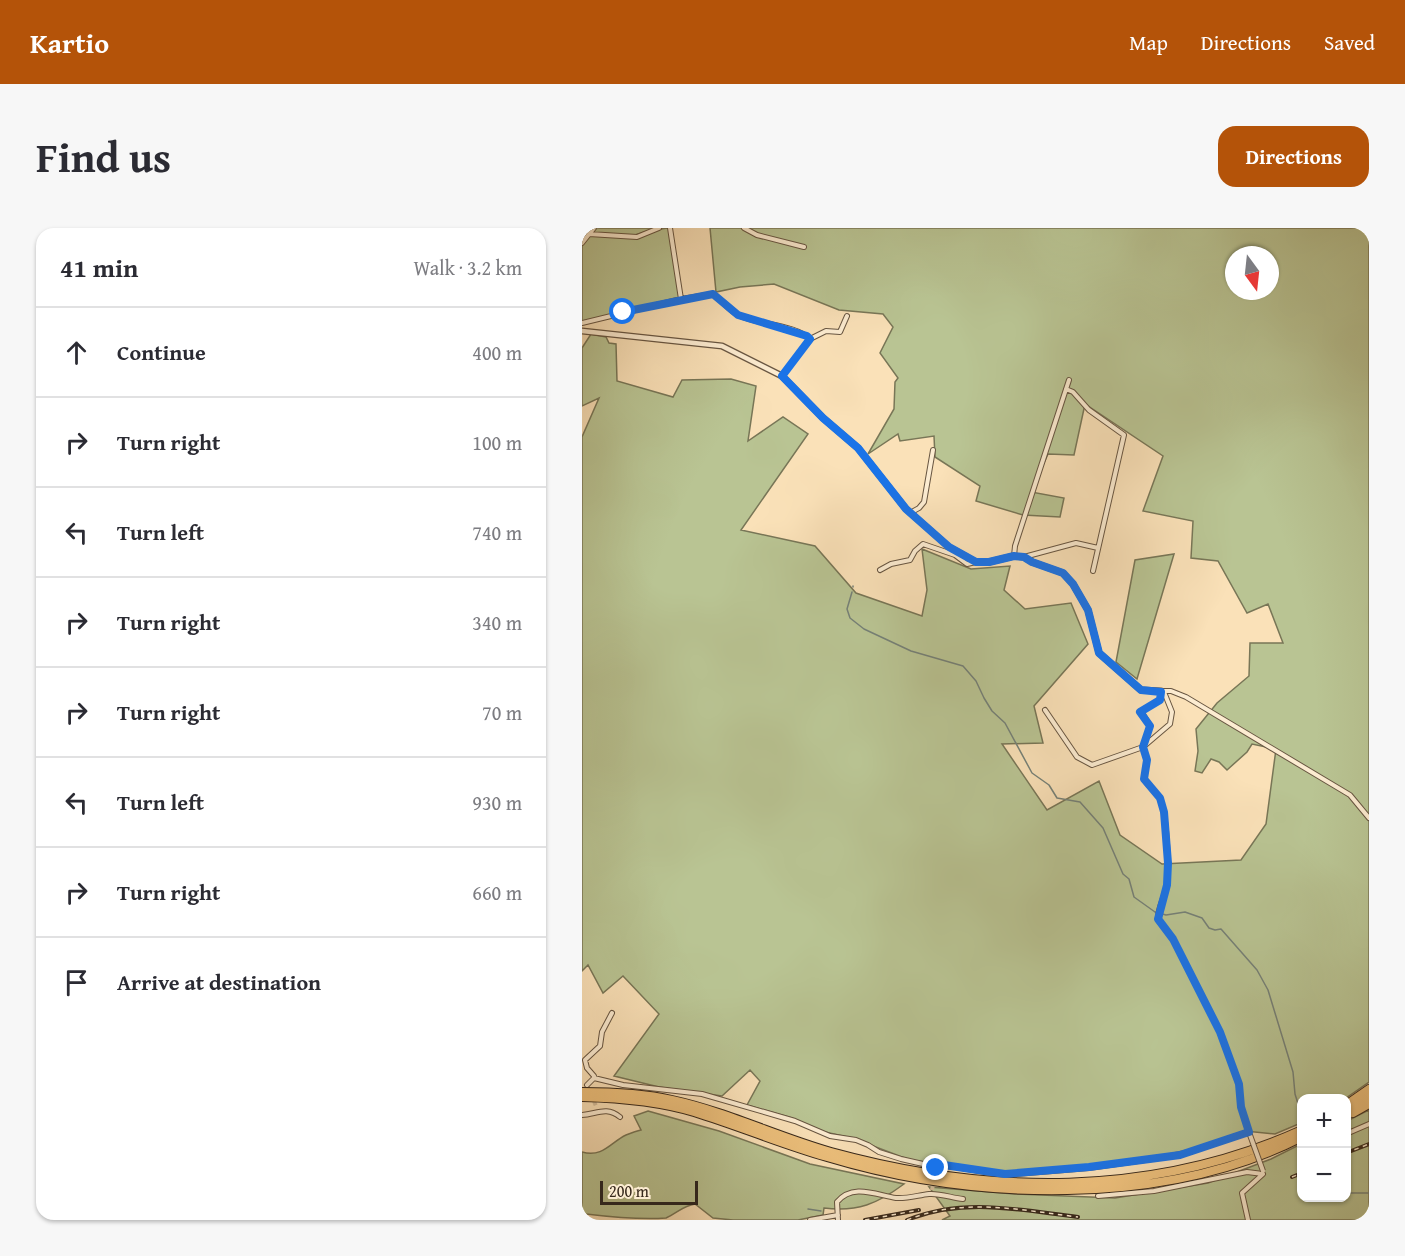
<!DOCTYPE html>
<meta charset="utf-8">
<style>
:root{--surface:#fff;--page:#f7f7f7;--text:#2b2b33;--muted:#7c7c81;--line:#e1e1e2;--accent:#b45309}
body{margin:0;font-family:"Gentium Book Plus",serif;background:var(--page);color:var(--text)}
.controls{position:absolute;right:18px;bottom:18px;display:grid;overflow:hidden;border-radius:12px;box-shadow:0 2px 4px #0004}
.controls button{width:54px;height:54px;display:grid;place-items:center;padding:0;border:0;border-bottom:2px solid var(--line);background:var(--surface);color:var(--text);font:30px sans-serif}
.compass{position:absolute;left:643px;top:18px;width:54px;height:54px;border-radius:50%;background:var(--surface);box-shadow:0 2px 4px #0004;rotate:165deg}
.scale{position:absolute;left:18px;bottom:15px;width:98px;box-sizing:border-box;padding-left:6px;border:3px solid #37281b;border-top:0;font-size:16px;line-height:21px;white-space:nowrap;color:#37281b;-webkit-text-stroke:4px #fcecd1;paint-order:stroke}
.stop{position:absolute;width:18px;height:18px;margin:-14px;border:4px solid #1a73e8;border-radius:50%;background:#fff}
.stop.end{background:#1a73e8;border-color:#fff;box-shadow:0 2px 6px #0008}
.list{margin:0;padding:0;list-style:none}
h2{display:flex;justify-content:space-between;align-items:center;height:78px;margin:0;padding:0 24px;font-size:26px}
h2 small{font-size:20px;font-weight:400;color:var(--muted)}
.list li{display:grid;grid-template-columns:39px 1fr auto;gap:18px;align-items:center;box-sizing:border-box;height:90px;padding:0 24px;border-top:2px solid var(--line)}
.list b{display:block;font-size:22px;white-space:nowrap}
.list em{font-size:20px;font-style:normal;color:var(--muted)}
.icon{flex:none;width:33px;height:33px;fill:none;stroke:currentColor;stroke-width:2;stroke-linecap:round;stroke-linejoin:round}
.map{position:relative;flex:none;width:787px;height:992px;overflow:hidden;border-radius:18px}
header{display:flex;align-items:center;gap:36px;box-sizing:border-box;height:84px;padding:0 30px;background:var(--accent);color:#fff}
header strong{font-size:28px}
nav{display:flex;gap:33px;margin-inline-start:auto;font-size:21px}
.intro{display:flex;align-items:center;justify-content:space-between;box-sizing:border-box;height:144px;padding:0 36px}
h1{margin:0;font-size:42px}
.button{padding:15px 27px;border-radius:18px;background:var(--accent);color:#fff;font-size:21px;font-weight:700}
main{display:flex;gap:36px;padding:0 36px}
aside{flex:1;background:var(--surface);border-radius:18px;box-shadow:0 2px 4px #0004}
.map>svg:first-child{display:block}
</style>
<header>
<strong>Kartio</strong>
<nav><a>Map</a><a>Directions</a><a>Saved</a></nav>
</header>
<div class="intro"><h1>Find us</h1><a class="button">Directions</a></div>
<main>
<aside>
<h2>41 min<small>Walk · 3.2 km</small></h2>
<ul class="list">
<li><svg class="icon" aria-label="ahead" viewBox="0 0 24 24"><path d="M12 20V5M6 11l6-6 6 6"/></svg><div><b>Continue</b></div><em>400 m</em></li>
<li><svg class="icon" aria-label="right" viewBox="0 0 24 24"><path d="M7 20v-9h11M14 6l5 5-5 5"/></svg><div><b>Turn right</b></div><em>100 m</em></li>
<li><svg class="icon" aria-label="left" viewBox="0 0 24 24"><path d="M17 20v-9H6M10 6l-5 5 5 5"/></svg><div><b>Turn left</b></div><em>740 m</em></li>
<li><svg class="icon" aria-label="right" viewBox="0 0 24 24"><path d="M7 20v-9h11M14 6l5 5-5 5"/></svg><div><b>Turn right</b></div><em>340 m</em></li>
<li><svg class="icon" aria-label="right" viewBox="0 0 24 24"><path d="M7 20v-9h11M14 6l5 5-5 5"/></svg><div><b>Turn right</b></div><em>70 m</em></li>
<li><svg class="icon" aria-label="left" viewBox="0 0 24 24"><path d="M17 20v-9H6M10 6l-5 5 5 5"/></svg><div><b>Turn left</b></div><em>930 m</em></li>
<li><svg class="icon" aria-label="right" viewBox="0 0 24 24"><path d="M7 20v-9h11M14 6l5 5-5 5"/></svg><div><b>Turn right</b></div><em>660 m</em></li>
<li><svg class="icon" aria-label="arrive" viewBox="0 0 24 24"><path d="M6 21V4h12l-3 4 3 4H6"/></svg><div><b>Arrive at destination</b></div></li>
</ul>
</aside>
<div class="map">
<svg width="787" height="992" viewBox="0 0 787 992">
<rect width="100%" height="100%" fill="#fae1b8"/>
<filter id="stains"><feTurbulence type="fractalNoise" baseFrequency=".00333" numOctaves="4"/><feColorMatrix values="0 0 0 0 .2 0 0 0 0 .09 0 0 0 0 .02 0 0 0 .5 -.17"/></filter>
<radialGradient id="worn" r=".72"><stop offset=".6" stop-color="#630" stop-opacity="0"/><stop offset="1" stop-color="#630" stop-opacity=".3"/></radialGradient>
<!-- green -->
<path fill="#b9c493" stroke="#787657" stroke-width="1.5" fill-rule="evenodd" d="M11 0H75L53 7C65 5 76 0 88 0L99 71 0 95V15Z
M128 0H787V854L764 870H720L719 895 693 906 663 903 624 918 554 933 430 945 328 932 270 910 243 904 210 890 165 877 178 853 168 842 140 868 77 859 32 848 77 786 41 748 21 765 6 737 0 743V209L17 170 0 178V120L9 106 24 109 27 115 34 116 35 153 91 169 100 152 149 151 174 158 166 213 201 189 226 206 159 302 233 318 274 365 340 388 345 362 340 321 389 341 428 338 422 362 443 381 489 375 506 416 452 478 461 515 420 516 465 582 517 553 538 607 580 636 659 632 684 596 694 521 670 516 665 524 645 542 637 534 629 531 620 545 613 543 616 523 614 501 635 475 667 448 668 415H701L686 376 665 385 636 333 609 330 611 293 561 283 581 228 503 176 492 227 466 226 449 264 482 270 478 289 441 287 394 273 398 258 353 229 352 208 318 213 316 206 286 226 312 181 313 154 316 150 298 125 311 99 301 86 257 82 192 56 158 59 134 64ZM652 27H688V63H652Z
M592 326 555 451 534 434 553 332Z
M787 882V992H360L368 988 347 959 433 966 533 970 626 955 689 931 719 916 720 970H764L765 893Z
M66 883 137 903 228 936 322 956C295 976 276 984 242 980L241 987 216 992H151L131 990 113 976C100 978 96 985 84 990 60 992 29 989 4 986L0 983V924C21 930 29 914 44 907 49 905 54 903 59 902L52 888Z"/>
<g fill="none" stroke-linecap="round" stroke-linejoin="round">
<!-- stream -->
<path stroke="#758178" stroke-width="1.5" d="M271 359V358
M270 364 265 381 268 390 282 401 329 423 381 438 394 453 402 470 410 483 423 495 450 545 467 557 475 570 498 574 521 600 541 646 547 651 552 669 573 684 584 687 603 684 620 690 627 700 633 702 639 701 675 742 686 762 711 844 713 866 718 882
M764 965H787
M226 981 239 983"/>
<!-- minor-tunnel -->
<path stroke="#d3bc99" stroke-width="4" stroke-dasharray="4 2" stroke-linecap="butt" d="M5 857 14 878
M350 962 352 951"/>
<!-- minor casing -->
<g stroke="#685642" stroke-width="6">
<path id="minor" d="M88 0 99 71
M162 0 175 7 222 19
M7 6 55 9 77 0
M0 15 12 0
M0 95 99 71 131 66C140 72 146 82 156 87 176 97 212 96 228 111L200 148
M228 111 244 103 258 104 265 88
M484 161 491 164 507 182 542 207 511 343
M328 285 337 280 342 274 351 222
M432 328 433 318 487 152
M442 329 494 315 516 320
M298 342 309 336 328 332 333 323 341 316 373 327 385 336 394 334
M463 482 495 529 510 537 561 519 588 496 590 484 582 464
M12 850 41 857 120 866 213 893 248 908 274 912 286 917 297 924 319 931 341 936H355
M5 857 12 850V848L5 840 3 832 18 818 20 804 30 785
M0 887C15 886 24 878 38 889
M764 906 787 896
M668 907 659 879 657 856 638 804 591 711 576 692C575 680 583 669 585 656 587 639 585 583 577 569 573 563 566 558 562 551L565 532 561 519 568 498 559 483 578 472 579 463H589L604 469 768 567 787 590
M354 940 355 936 422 947 507 940 598 927 667 904
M516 968 572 963 665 944 681 946
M228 992 256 987
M256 992 255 974C271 955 294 967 314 970 325 971 337 967 347 966 358 965 370 970 381 971
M666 992 660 965 681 946"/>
</g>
<!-- tertiary casing -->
<g stroke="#685642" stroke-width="7">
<path id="tertiary" d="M0 103 140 118 200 148 241 190 276 220 324 281 367 319 394 334H407L432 328 442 329 450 334 481 345 491 356 506 382 517 425 559 462 579 463"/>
</g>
<!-- motorway casing -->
<g stroke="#37281b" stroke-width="10">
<path id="motorway" d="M0 864C30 864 60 865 90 872 145 884 196 909 249 924 406 967 570 970 720 902
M0 869C38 870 76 873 112 884 157 898 200 916 245 929 391 973 581 980 720 909
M764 877 787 861
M764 884 787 868
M771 885 787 876"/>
</g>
<!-- minor -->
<use href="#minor" stroke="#fcecd1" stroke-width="4"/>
<!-- tertiary -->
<use href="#tertiary" stroke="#fcecd1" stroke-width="4.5"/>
<!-- motorway -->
<use href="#motorway" stroke="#edc07c" stroke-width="8"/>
<!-- rail casing -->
<g stroke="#37281b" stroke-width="4">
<path id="rail" d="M764 925 787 916
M710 949 720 945
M283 992 337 982
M325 992C382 969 437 982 496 989"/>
</g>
<!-- rail -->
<use href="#rail" stroke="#fcecd1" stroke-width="1.5" stroke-dasharray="4.5" stroke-linecap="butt"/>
<!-- minor-bridge casing -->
<g stroke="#685642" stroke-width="6" stroke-linecap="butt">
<path id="minor-bridge" d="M668 907 681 943"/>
</g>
<!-- minor-bridge -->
<use href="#minor-bridge" stroke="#fcecd1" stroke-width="4"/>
</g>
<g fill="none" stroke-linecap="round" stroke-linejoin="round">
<!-- route -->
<path stroke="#1a73e8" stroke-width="8" d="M41 84 131 66 156 87 225 108 228 111 200 148 241 190 276 220 324 281 367 319 394 334H407L432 328 442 329 450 334 481 345 491 356 506 382 517 425 559 462 579 464 578 472 558 484 568 498 561 519 565 532 562 551 578 570 582 584 586 635 585 657 576 691 591 711 638 804 657 856 659 879 667 904 598 927 507 939 423 946 355 936 354 940"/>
</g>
<rect width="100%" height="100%" filter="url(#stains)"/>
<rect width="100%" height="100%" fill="url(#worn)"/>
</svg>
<div class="controls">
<button>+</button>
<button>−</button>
</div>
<svg class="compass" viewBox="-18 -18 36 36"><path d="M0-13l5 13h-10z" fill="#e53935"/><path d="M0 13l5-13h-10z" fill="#7c7c81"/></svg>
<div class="scale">200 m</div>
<div class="stop" style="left:41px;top:84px"></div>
<div class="stop end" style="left:354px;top:940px"></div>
</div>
</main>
